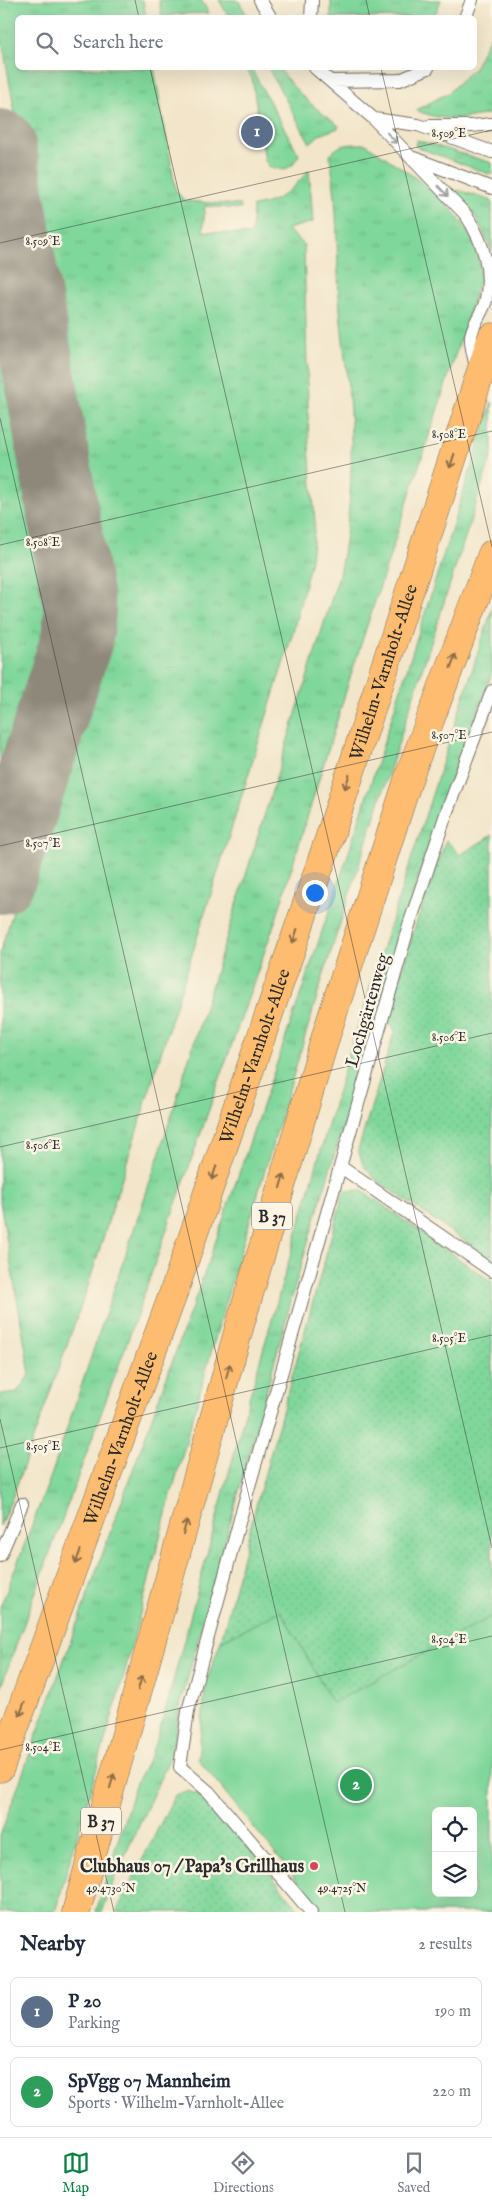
<!DOCTYPE html>
<meta charset="utf-8">
<style>
:root{--surface:#fff;--page:#f6f6f7;--text:#1f2937;--muted:#747a83;--line:#e0e1e3;--accent:#0b8043}
body{margin:0;font-family:"IM FELL English",serif;background:var(--page);color:var(--text)}
.controls{position:absolute;right:15px;bottom:15px;display:grid;overflow:hidden;border-radius:8px;box-shadow:0 5px 20px #0002}
.controls button{width:45px;height:45px;display:grid;place-items:center;padding:0;border:0;border-bottom:1px solid var(--line);background:var(--surface);color:var(--text);font:25px sans-serif}
.you{position:absolute;left:314px;top:892px;width:18px;height:18px;margin:-12px;border:4px solid #fff;border-radius:50%;background:#1a73e8;box-shadow:0 0 0 8px #1a73e833}
.badge{display:grid;place-items:center;width:32px;height:32px;border-radius:50%;background:var(--accent);color:#fff;font-size:16px;font-weight:700}
.pin{position:absolute;translate:-50% -50%;border:2px solid #fff;box-shadow:0 1px 5px #0006}
.list{margin:0;padding:0;list-style:none}
h2{display:flex;justify-content:space-between;align-items:center;height:65px;margin:0;padding:0 20px;font-size:21px}
h2 small{font-size:16px;font-weight:400;color:var(--muted)}
.list li{display:grid;grid-template-columns:32px 1fr auto;gap:15px;align-items:center;box-sizing:border-box;height:70px;margin:0 10px 10px;padding:0 10px;border:1px solid var(--line);border-radius:8px}
.list b{display:block;font-size:19px;white-space:nowrap}
.list p{margin:0;font-size:16px;white-space:nowrap;color:var(--muted)}
.list em{font-size:16px;font-style:normal;color:var(--muted)}
.icon{flex:none;width:28px;height:28px;fill:none;stroke:currentColor;stroke-width:2;stroke-linecap:round;stroke-linejoin:round}
.map{position:relative;flex:none;width:492px;height:1912px;overflow:hidden}
.search{position:absolute;background:var(--surface);box-shadow:0 5px 20px #0002;left:15px;right:15px;top:15px;height:55px;display:flex;align-items:center;gap:12px;box-sizing:border-box;padding:0 18px;border-radius:8px;color:var(--muted);font-size:19px}
.sheet{height:225px;background:var(--surface)}
nav{display:flex;justify-content:space-around;align-items:center;box-sizing:border-box;height:70px;border-top:1px solid var(--line);background:var(--surface);font-size:14px;color:var(--muted)}
nav a{display:grid;justify-items:center;gap:2px}
nav .on{color:var(--accent)}
.map>svg:first-child{display:block}
</style>
<div class="map">
<svg width="492" height="1912" viewBox="0 0 492 1912">
<defs>
<pattern id="grass-tufts" width="24" height="20" patternUnits="userSpaceOnUse" patternTransform="scale(1.25)"><rect width="24" height="20" fill="#80d79b"/><path d="M3 7l-1-3M5 7V3M7 7l1-3M15 17l-1-3M17 17v-4M19 17l1-3" fill="none" stroke="#6fb986"/></pattern>
<pattern id="garden-dots" width="8" height="8" patternUnits="userSpaceOnUse" patternTransform="scale(1.25)"><rect width="8" height="8" fill="#80d79b"/><path d="M2 2h.1M6 6h.1" fill="none" stroke="#6fb986" stroke-width="1.8" stroke-linecap="round"/></pattern>
</defs>
<rect width="100%" height="100%" fill="#fcf5e5"/>
<filter id="ink" filterUnits="userSpaceOnUse"><feTurbulence type="fractalNoise" baseFrequency=".02" numOctaves="2"/><feDisplacementMap in="SourceGraphic" scale="10" xChannelSelector="R" yChannelSelector="G"/><feConvolveMatrix kernelMatrix="1 2 1 2 8 2 1 2 1" color-interpolation-filters="sRGB"/></filter>
<filter id="wash" filterUnits="userSpaceOnUse"><feTurbulence type="fractalNoise" baseFrequency=".0096" numOctaves="4" result="noise"/><feDisplacementMap in="SourceGraphic" scale="20" xChannelSelector="R" yChannelSelector="G"/><feGaussianBlur stdDeviation="1.12" result="paint"/><feColorMatrix in="noise" values="0 0 0 0 0 0 0 0 0 0 0 0 0 0 0 0 0 1.4 0 .05"/><feComposite in="paint" operator="in"/></filter>
<g filter="url(#wash)">
<rect width="100%" height="100%" fill="#f2e5c9"/>
<!-- grass -->
<path fill="url(#grass-tufts)" stroke="#568163" d="M0 0H143L146 17 18 18V68H154L176 191 185 201 240 205 241 209 205 206 203 231 249 235 252 232 253 206C280 202 291 191 309 170L313 222 287 229 304 245 309 446 315 522 311 560 293 632 88 1286 11 1501 0 1526V1394L17 1392 30 1374 0 1201V953L103 624 104 610 0 29Z
M159 0H201L209 13 178 14 162 17Z
M219 0H238L248 17H229Z
M331 0H441L434 17 331 18Z
M492 32V113C466 119 441 122 416 110L448 93 474 68Z
M245 68 252 70 299 155 292 165 284 170 269 167 265 160 252 78Z
M268 68H279C295 92 316 109 339 126L338 128 319 135 310 143Z
M417 140 492 163V175L419 148 415 145Z
M366 144C413 177 481 213 480 279L350 678 277 916 128 1340 0 1689V1608L51 1476 159 1155 339 575C352 514 354 448 348 386 346 361 342 336 340 311 336 259 339 208 330 156 337 143 352 144 366 144Z
M459 190 492 201V251L474 213 456 194V191Z
M0 270 61 612V624L0 811Z
M492 402V454L324 973 221 1317 168 1506 124 1675 55 1912H0V1836L211 1255 300 996 349 852Z
M492 609V673L443 800 415 888 299 1272 180 1706 172 1753 115 1877 102 1912H96L135 1785 151 1755 163 1719 246 1409 351 1046Z"/>
<!-- park -->
<path fill="#80d79b" stroke="#568163" fill-rule="evenodd" d="M281 1610 333 1702 492 1616V1912H323L198 1759 206 1683 221 1641ZM436 1811H473V1893H436Z"/>
<!-- garden -->
<path fill="url(#garden-dots)" stroke="#568163" d="M492 835V1260L375 1179 364 1167 358 1150 395 1030 387 1021 413 932 446 840 460 855Z
M361 1190 492 1282V1616L333 1703 281 1611 221 1641 258 1498 344 1191Z
M186 1791 203 1795 214 1805 301 1912H116L175 1795Z"/>
<g fill="none" stroke-linecap="round" stroke-linejoin="round">
<!-- taxiway -->
<path stroke="#8e887a" stroke-width="72" d="M0 145 80 611 77 639 0 878"/>
</g>
</g>
<g filter="url(#ink)">
<g fill="none" stroke-linecap="round" stroke-linejoin="round">
<!-- service casing -->
<g stroke="#716c62" stroke-width="14">
<path id="service" d="M260 0 271 18
M311 18 312 0
M465 18 472 0
M315 68 374 119 466 215C483 241 492 268 486 300 483 312 473 323 471 336 470 345 474 357 476 367
M330 81 400 80 428 68
M374 119 418 125 492 152
M430 126H472L492 124
M414 158 492 188
M341 1167 492 1271
M0 1556 22 1504
M311 1912 209 1792 180 1767 188 1711 246 1497 409 925 446 814 492 691"/>
</g>
<!-- primary casing -->
<g stroke="#716c62" stroke-width="29">
<g id="primary">
<path id="s1" d="M0 1768 172 1297 329 839 492 337"/>
<path d="M76 1912 242 1318 328 1029 410 774 492 554"/>
</g>
</g>
<!-- service -->
<use href="#service" stroke="#fff" stroke-width="12"/>
<!-- primary -->
<use href="#primary" stroke="#fdbc6f" stroke-width="28"/>
</g>
<!-- one-way arrows -->
<defs><path id="oneway-shaft" d="M-6 0H5M1.5-3L5.5 0L1.5 3" fill="none" stroke-width="1.6" stroke-linecap="round" stroke-linejoin="round" transform="scale(1.25)"/></defs>
<g stroke="#a0a0a0">
<use href="#oneway-shaft" transform="translate(392 138) rotate(46)"/>
<use href="#oneway-shaft" transform="translate(443 191) rotate(46)"/>
</g>
<g stroke="#8a6c4a">
<use href="#oneway-shaft" transform="translate(452 461) rotate(108)"/>
<use href="#oneway-shaft" transform="translate(453 661) rotate(-70)"/>
<use href="#oneway-shaft" transform="translate(347 782) rotate(108)"/>
<use href="#oneway-shaft" transform="translate(295 936) rotate(109)"/>
<use href="#oneway-shaft" transform="translate(214 1173) rotate(109)"/>
<use href="#oneway-shaft" transform="translate(282 1181) rotate(-74)"/>
<use href="#oneway-shaft" transform="translate(228 1371) rotate(-75)"/>
<use href="#oneway-shaft" transform="translate(185 1527) rotate(-74)"/>
<use href="#oneway-shaft" transform="translate(78 1557) rotate(110)"/>
<use href="#oneway-shaft" transform="translate(140 1683) rotate(-74)"/>
<use href="#oneway-shaft" transform="translate(22 1709) rotate(110)"/>
<use href="#oneway-shaft" transform="translate(112 1781) rotate(-74)"/>
</g>
</g>
<!-- ticks -->
<path fill="none" stroke="#2b2b2b" stroke-width="1" stroke-opacity="0.45" d="M135 0 139 18M366 0 370 18M150 68 492 1548M381 68 492 547M0 243 492 130M0 418 345 1912M0 545 492 431M0 846 492 732M0 1147 492 1033M0 1419 114 1912M0 1448 492 1335M0 1750 492 1636"/>
<!-- markers -->
<circle fill="#d1495b" stroke="#fcf5e5" stroke-width="2" cx="314" cy="1866" r="5"/>
<g text-anchor="middle" stroke-width="5" stroke-linejoin="round" paint-order="stroke">
<!-- shield labels -->
<g fill="#fcf5e5" stroke="#6a6863" stroke-width="1">
<rect x="252" y="1202.5" width="40" height="27" rx="4"/>
<rect x="81" y="1807.5" width="40" height="27" rx="4"/>
</g>
<g font-size="16" font-weight="bold" fill="#2b2b2b">
<text x="272" y="1222">B 37</text>
<text x="101" y="1827">B 37</text>
</g>
<!-- street labels -->
<g font-size="18" fill="#2b2b2b" stroke="#fcf5e5">
<text dy="6" stroke="none"><textPath href="#s1" startOffset="1161">Wilhelm-Varnholt-Allee</textPath></text>
<text transform="translate(367 1010) rotate(-74)" y="6">Lochgärtenweg</text>
<text dy="6" stroke="none"><textPath href="#s1" startOffset="756">Wilhelm-Varnholt-Allee</textPath></text>
<text dy="6" stroke="none"><textPath href="#s1" startOffset="351">Wilhelm-Varnholt-Allee</textPath></text>
</g>
<!-- poi labels -->
<g font-size="18" font-weight="bold" fill="#2b2b2b" stroke="#fcf5e5" text-anchor="end">
<text x="304" y="1872">Clubhaus 07 / Papa's Grillhaus</text>
</g>
</g>
<g font-size="12" text-anchor="middle" fill="#2b2b2b" stroke="#fcf5e5" stroke-width="5" stroke-linejoin="round" paint-order="stroke">
<text x="449" y="137">8.509°E</text>
<text x="43" y="245">8.509°E</text>
<text x="449" y="438">8.508°E</text>
<text x="43" y="546">8.508°E</text>
<text x="449" y="739">8.507°E</text>
<text x="43" y="847">8.507°E</text>
<text x="449" y="1041">8.506°E</text>
<text x="43" y="1149">8.506°E</text>
<text x="449" y="1342">8.505°E</text>
<text x="43" y="1450">8.505°E</text>
<text x="449" y="1643">8.504°E</text>
<text x="43" y="1751">8.504°E</text>
<text x="111" y="1892">49.4730°N</text>
<text x="342" y="1892">49.4725°N</text>
</g>
</svg>
<div class="controls">
<button><svg class="icon" aria-label="locate" viewBox="0 0 24 24"><circle cx="12" cy="12" r="6"/><path d="M12 2v4M12 18v4M2 12h4M18 12h4"/></svg></button>
<button><svg class="icon" aria-label="layers" viewBox="0 0 24 24"><path d="M12 4l9 5-9 5-9-5zM3 14l9 5 9-5"/></svg></button>
</div>
<div class="you"></div>
<div class="pin badge" style="left:257px;top:132px;background:#5c6f8a">1</div>
<div class="pin badge" style="left:356px;top:1785px;background:#2e9e5b">2</div>
<div class="search"><svg class="icon" aria-label="search" viewBox="0 0 24 24"><circle cx="10" cy="10" r="6"/><path d="M15 15l6 6"/></svg>Search here</div>
</div>
<section class="sheet">
<h2>Nearby<small>2 results</small></h2>
<ul class="list">
<li><span class="badge" style="background:#5c6f8a">1</span><div><b>P 20</b><p>Parking</p></div><em>190 m</em></li>
<li><span class="badge" style="background:#2e9e5b">2</span><div><b>SpVgg 07 Mannheim</b><p>Sports · Wilhelm-Varnholt-Allee</p></div><em>220 m</em></li>
</ul>
</section>
<nav>
<a class="on"><svg class="icon" aria-label="map" viewBox="0 0 24 24"><path d="M3 6l6-2 6 2 6-2v14l-6 2-6-2-6 2zM9 4v14M15 6v14"/></svg>Map</a>
<a><svg class="icon" aria-label="directions" viewBox="0 0 24 24"><path d="M12 3l9 9-9 9-9-9zM9 14v-3h6M13 9l2 2-2 2"/></svg>Directions</a>
<a><svg class="icon" aria-label="saved" viewBox="0 0 24 24"><path d="M7 4h10v16l-5-4-5 4z"/></svg>Saved</a>
</nav>
